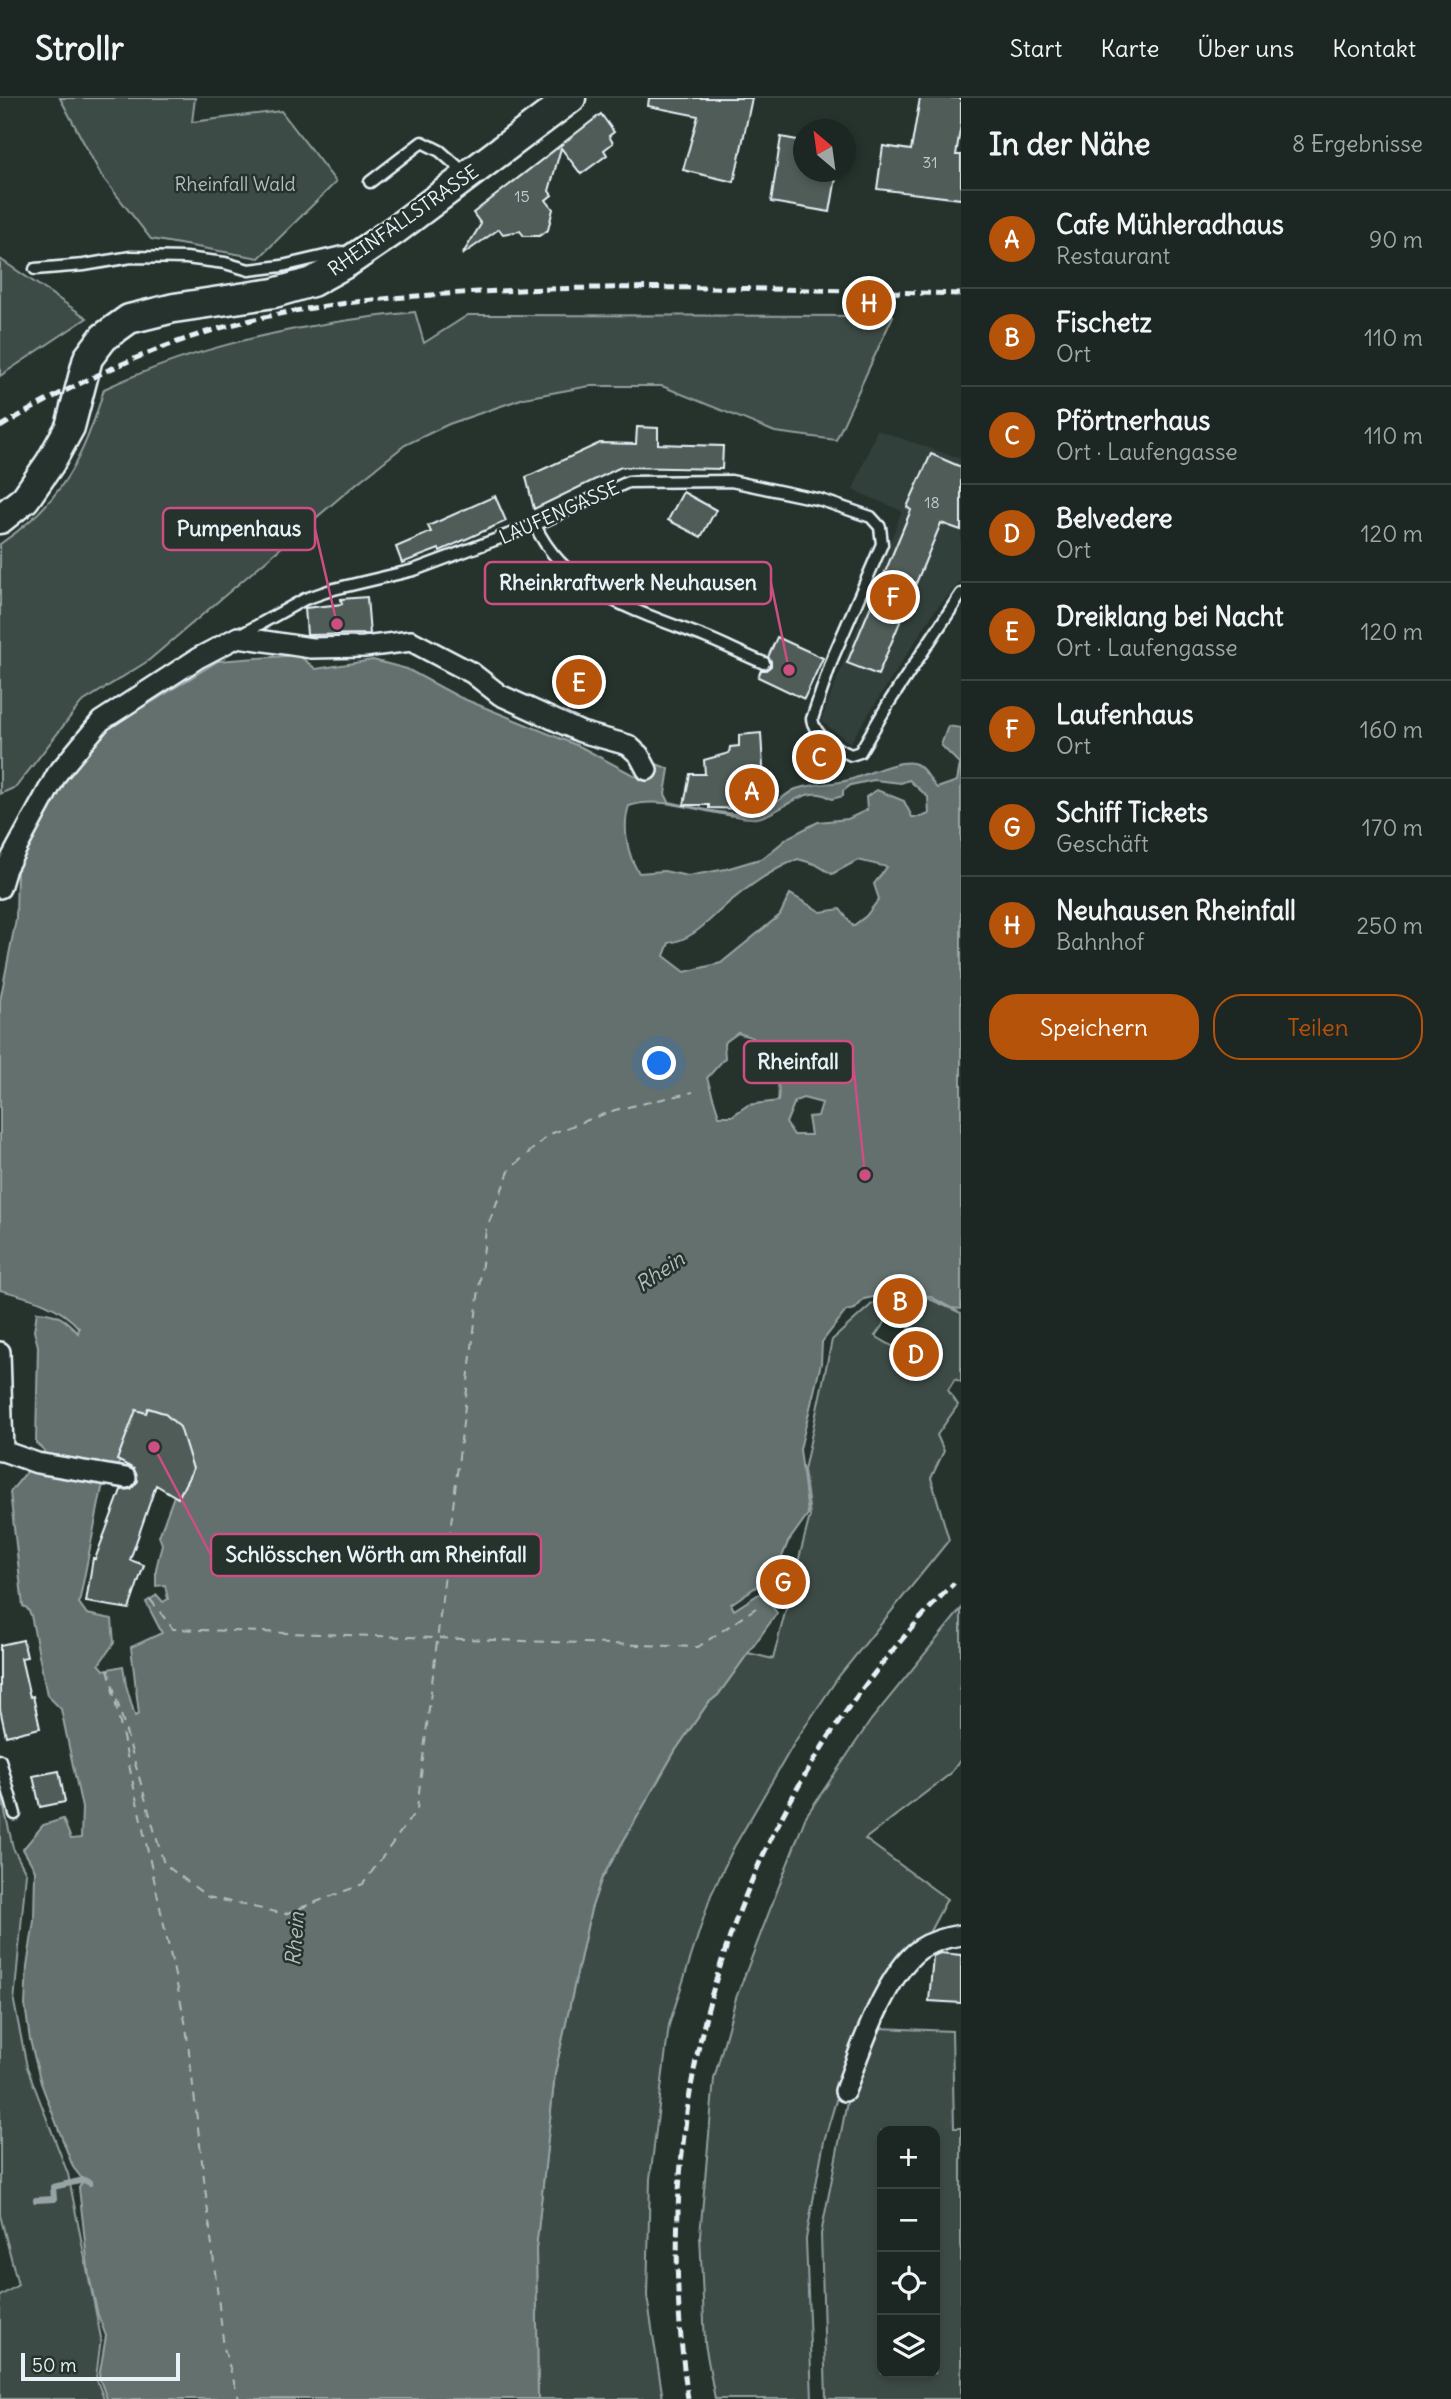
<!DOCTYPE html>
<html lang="de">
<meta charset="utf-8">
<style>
:root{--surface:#1c2622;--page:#29322f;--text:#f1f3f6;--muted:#a0a5a5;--line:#3a4340;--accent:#b45309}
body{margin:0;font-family:Delius,sans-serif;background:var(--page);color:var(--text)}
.controls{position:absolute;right:21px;bottom:21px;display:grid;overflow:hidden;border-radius:14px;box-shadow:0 4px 10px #0003}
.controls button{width:63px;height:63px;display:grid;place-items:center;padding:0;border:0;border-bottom:2px solid var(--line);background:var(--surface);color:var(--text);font:35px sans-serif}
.compass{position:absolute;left:793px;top:21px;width:63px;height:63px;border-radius:50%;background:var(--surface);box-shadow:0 4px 10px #0003;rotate:331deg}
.scale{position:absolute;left:21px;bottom:18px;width:159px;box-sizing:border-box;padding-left:7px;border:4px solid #e8f1f8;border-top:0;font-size:19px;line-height:24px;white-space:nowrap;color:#e8f1f8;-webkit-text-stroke:5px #26332d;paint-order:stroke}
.you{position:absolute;left:660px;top:966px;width:24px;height:24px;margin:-18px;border:5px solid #fff;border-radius:50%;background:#1a73e8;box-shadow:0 0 0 10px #1a73e833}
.badge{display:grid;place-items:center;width:46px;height:46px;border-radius:50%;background:var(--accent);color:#fff;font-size:23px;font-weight:700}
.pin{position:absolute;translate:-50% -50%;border:4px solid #fff;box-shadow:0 2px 7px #0006}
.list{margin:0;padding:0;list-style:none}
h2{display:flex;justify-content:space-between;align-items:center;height:91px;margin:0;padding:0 28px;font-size:30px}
h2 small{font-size:23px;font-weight:400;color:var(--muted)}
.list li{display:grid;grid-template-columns:46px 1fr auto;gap:21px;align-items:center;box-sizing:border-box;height:98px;padding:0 28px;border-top:2px solid var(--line)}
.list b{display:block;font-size:26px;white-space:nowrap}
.list p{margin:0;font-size:23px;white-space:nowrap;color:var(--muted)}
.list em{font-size:23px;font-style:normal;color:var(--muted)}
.actions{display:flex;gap:14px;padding:21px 28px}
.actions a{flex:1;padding:16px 0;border:2px solid var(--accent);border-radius:28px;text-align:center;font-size:24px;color:var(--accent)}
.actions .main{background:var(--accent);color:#fff}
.icon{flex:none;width:38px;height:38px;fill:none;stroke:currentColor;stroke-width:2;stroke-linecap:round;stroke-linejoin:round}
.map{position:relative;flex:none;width:961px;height:2301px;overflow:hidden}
header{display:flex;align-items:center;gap:42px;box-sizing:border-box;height:98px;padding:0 35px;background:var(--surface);border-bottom:2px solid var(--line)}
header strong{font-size:33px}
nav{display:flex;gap:38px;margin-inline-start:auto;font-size:24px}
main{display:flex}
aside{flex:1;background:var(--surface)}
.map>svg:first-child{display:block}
</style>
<header>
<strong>Strollr</strong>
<nav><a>Start</a><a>Karte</a><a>Über uns</a><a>Kontakt</a></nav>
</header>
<main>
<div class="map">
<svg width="961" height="2301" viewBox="0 0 961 2301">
<rect width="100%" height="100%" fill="#26332d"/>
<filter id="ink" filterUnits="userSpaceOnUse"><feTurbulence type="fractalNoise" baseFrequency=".0143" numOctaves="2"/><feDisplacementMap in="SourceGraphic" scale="14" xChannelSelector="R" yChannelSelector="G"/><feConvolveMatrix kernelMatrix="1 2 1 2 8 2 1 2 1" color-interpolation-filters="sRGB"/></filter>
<g filter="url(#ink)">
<!-- built -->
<path fill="#333f3a" d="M877 332 961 361V483L936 511 850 645 821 623 902 413 853 392Z"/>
<!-- green -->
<path fill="#3e4b47" stroke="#939ea0" stroke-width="2" fill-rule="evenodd" d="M60 0H195L192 24 281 13 336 84 259 160 151 141 101 77Z
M0 161 87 220 0 278Z
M415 214 424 245 468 217 893 218 836 342 775 334 662 288H590L524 300 449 326 405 347 357 385 148 563 81 605 16 689 0 696V446C61 405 84 360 104 291 203 245 307 225 415 214Z
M925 1199 961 1215V1284L955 1281 948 1292 958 1307 937 1337 944 1353 931 1380 949 1442 839 1578 796 1642 734 1749 711 1797 669 1927 650 2081 647 2198 663 2301H538L536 2151 555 1975 591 1811 601 1782 675 1653 708 1605 718 1597 748 1555 773 1561 810 1418 804 1372 832 1242 872 1206 885 1204V1224L875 1238 899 1252Z
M961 1511V1588L959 1591 961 1592V1661L950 1676 865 1741 947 1801 929 1835 902 1852 854 1942 824 2043 806 2141 812 2301H715L705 2246 700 2137 714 1981 736 1900 806 1718 871 1622Z
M0 1691 13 1750 26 1775 14 1904 27 1969 68 2076 101 2240 96 2280 104 2301H0V2198L18 2187 0 2117Z
M878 1930 952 1933 954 2030H961V2301H826L821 2136 847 2004ZM882 2033H935V2275H882Z"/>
<!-- water -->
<path fill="#636f6d" stroke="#98a3a5" stroke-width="2" fill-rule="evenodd" d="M298 557 316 571 373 562 407 571 459 599 581 649 635 678 644 680 654 665 669 671 665 696 669 704C694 709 729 719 755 715 771 713 782 697 796 691 814 685 832 687 849 682 864 678 902 659 916 666 926 671 930 683 937 690L957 683 960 666 941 647 948 628 961 630V1211L951 1210 929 1198 888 1196 864 1201 855 1211 846 1213 822 1244 821 1265 800 1351 808 1416 788 1444 775 1476 731 1506 734 1512 762 1494 777 1515 718 1597 708 1605 675 1653 601 1782 591 1811 555 1975 536 2151 538 2301H107L99 2279 106 2238 98 2217 89 2178 79 2090 83 2082 73 2069 41 1985 30 1942 25 1907 27 1869 34 1823 35 1772 23 1751 43 1727 63 1721 71 1741 81 1740 82 1710 61 1611 47 1597 31 1517 27 1510 23 1508 10 1394 29 1371 41 1372 44 1352 36 1345 38 1248 34 1233 37 1214C55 1215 64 1219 78 1235L79 1230C58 1206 31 1200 0 1192V903L16 821 17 773 28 744 74 664 109 625 152 604 218 563ZM874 682 901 685 909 682 928 699 929 716 921 719H912L904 703 877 692 866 699 867 712 848 721 818 724 789 739 763 760 726 771 688 778 664 773 639 775C627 757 622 729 629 708 662 697 701 715 735 718 742 719 750 721 757 720 782 716 806 683 832 701L843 698V693L851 687ZM798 761 815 766 832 776 858 762 887 769 874 786 879 801 866 818 853 828 840 811 821 814 790 796 780 817 721 865 685 874 664 858 669 845C696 841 712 818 732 802 753 785 773 771 798 761ZM738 935C743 937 750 938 755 941 772 951 781 986 778 1003L748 1007 732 1018H719L707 980 725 960 724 945ZM803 1000 822 1005 818 1018 808 1019 811 1037H794L786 1025 795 1003ZM149 1310C182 1320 183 1341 193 1371L179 1399 174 1398 159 1438 162 1446 156 1471V1488L165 1487 168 1501 163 1504 157 1497 146 1504 162 1535 131 1549 139 1616 135 1618 126 1587 123 1568 104 1572 99 1566 114 1545 112 1521 87 1516 79 1505 102 1390 120 1364 117 1362 136 1313 146 1315Z"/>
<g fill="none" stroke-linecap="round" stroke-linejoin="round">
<!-- stream -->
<path stroke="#98a3a5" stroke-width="6" d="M36 2102 54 2101 53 2089 84 2082 90 2085"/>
<!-- ferry -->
<path stroke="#b3bdc0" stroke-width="2" stroke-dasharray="9 7" stroke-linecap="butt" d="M150 1501 173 1531 698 1549 759 1508
M108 1571 164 1766 208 1799 285 1816 363 1786 417 1711 486 1132 510 1071 550 1036 615 1012 693 994
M112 1589 186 1928 224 2250 239 2301"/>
</g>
<!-- building -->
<path fill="#505c59" stroke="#e8f1f8" stroke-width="2" d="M649 0H752L734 84 683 72 698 18 648 8Z
M920 0H961V26L956 57H961V101L877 91 883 48 911 52Z
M601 16 614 34 609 38 613 45 604 52 607 57 581 76 561 50 549 93 552 97 546 102 553 111 548 132 539 138H524L520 133 503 136 499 131 462 157 481 126 473 115Z
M781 39 803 43V74H837L830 114 771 104Z
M637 329 658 330V346L723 348 722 371 621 369 534 411 526 379 600 345 636 346Z
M931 356 961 369V432L941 425 878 577 847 565 911 412 907 409Z
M683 394 716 412 701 439 668 422Z
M495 398 506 423 440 453 439 451 402 465 396 449 431 434 428 428Z
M367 499 370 536 307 537 305 510 342 506 341 501Z
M777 539 823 560 804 601 758 579 761 572H766L771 568V563L768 559Z
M761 635 765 704H754L750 711 709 710V707H684L690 676H705L704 662 729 655 730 649 739 648V637Z
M812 642 838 659 827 676 801 659Z
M148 1310 164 1315 180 1329 193 1371 178 1400 156 1387 130 1462 144 1467 129 1511 86 1504 93 1460 95 1461 121 1392 131 1391 138 1383 134 1371 117 1362 136 1312 146 1315Z
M23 1542 27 1559 21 1560 30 1599 33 1598 40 1630 6 1638 0 1611V1547Z
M59 1673 65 1704 40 1709 33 1678Z
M940 1855 961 1857V1905L929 1903 933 1858Z"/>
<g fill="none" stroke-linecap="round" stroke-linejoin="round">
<!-- lane casing -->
<g stroke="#e8f1f8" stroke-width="15">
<path id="lane" d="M370 84 422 44 440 53 465 75
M35 171 84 167 131 159 186 160 225 165 249 172 282 168 342 154 344 157
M535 427C566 495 641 514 705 539 725 547 744 557 764 565
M242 536 305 501 334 491 414 472 535 427 628 384 731 383 821 402 871 419 880 429 882 446 833 559 812 621C815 639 835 650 851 657L860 654 890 603 961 496
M0 1662 15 1716"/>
</g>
<!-- street casing -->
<g stroke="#e8f1f8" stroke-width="24">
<path id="street" d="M0 790 6 770 57 676 101 623 198 560 238 539 311 550 364 549 411 543 472 575 500 597 581 634 628 647 639 657 647 672
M0 1254 3 1353H0
M3 1353 37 1365 126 1380
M845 1993C859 1954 886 1875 920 1851 931 1844 948 1839 961 1837"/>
</g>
<!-- secondary casing -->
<g stroke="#e8f1f8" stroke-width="33">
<path id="secondary" d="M0 421 25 401 50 365 70 329 88 260 104 239 129 221 174 210 274 195 312 184 348 164 395 132 571 0"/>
</g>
<!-- lane -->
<use href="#lane" stroke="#26332d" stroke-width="10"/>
<!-- street -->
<use href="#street" stroke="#26332d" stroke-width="19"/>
<!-- secondary -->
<use href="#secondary" stroke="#26332d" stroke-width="28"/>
<!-- rail -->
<path stroke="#e8f1f8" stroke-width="5" stroke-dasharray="10 5" stroke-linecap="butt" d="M0 329C66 290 134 257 207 234 295 207 387 199 479 194 639 185 800 192 961 196
M688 2301C644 1996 735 1705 954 1485"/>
</g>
</g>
<g text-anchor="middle" stroke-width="5" stroke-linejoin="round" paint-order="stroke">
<!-- number labels -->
<g font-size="16" fill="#c2ccd0">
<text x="930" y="70">31</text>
<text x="522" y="104">15</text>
<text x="932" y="410">18</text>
</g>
<!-- park labels -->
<g font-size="19" fill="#b5bfc3" stroke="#26332d">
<text x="235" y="93">Rheinfall Wald</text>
</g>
<!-- street labels -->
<g font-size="19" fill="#e8f1f8" stroke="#26332d">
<text transform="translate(403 122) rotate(-35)" y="7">RHEINFALLSTRASSE</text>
<text transform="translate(559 414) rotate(-24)" y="7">LAUFENGASSE</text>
</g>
<!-- water labels -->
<g font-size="21" font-style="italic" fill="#b3bdc0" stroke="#26332d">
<text transform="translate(660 1174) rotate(-34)" y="7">Rhein</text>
<text transform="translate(295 1841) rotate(-86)" y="7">Rhein</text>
</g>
</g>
<!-- callouts -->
<path fill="none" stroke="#cc4e82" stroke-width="2.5" d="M337 526L315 431M789 572L771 485M865 1077L853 964M154 1349L211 1457"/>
<g fill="#cc4e82" stroke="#26332d" stroke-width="2.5">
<circle cx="337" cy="526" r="7"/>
<circle cx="789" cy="572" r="7"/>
<circle cx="865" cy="1077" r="7"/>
<circle cx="154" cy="1349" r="7"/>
</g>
<g fill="#26332d" stroke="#cc4e82" stroke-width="2.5">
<rect x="163" y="410" width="152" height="42" rx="7"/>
<rect x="485" y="464" width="286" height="42" rx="7"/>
<rect x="744" y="943" width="109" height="42" rx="7"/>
<rect x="211" y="1436" width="330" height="42" rx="7"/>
</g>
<g font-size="21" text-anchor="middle" font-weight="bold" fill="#e8f1f8">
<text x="239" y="438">Pumpenhaus</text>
<text x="628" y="492">Rheinkraftwerk Neuhausen</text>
<text x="798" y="971">Rheinfall</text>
<text x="376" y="1464">Schlösschen Wörth am Rheinfall</text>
</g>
</svg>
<div class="controls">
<button>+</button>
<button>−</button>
<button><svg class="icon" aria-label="locate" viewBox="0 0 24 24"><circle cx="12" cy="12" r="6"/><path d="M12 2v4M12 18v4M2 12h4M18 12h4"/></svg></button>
<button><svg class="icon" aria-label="layers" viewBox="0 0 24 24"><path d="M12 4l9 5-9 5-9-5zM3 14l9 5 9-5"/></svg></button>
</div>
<svg class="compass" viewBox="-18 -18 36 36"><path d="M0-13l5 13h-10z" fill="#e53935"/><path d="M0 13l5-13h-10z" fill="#a0a5a5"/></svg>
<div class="scale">50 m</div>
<div class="you"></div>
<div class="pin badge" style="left:752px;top:693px">A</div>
<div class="pin badge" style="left:900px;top:1203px">B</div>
<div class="pin badge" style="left:819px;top:659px">C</div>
<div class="pin badge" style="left:916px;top:1256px">D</div>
<div class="pin badge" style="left:579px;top:584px">E</div>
<div class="pin badge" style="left:893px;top:499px">F</div>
<div class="pin badge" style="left:783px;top:1484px">G</div>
<div class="pin badge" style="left:869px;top:205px">H</div>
</div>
<aside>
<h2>In der Nähe<small>8 Ergebnisse</small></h2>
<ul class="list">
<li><span class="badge">A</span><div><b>Cafe Mühleradhaus</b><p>Restaurant</p></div><em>90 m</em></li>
<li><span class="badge">B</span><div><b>Fischetz</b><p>Ort</p></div><em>110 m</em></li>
<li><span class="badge">C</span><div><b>Pförtnerhaus</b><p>Ort · Laufengasse</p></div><em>110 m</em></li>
<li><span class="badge">D</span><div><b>Belvedere</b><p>Ort</p></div><em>120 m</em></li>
<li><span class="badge">E</span><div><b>Dreiklang bei Nacht</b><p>Ort · Laufengasse</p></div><em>120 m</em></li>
<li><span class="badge">F</span><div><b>Laufenhaus</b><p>Ort</p></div><em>160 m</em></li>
<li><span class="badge">G</span><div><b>Schiff Tickets</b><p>Geschäft</p></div><em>170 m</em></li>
<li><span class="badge">H</span><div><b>Neuhausen Rheinfall</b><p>Bahnhof</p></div><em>250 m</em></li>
</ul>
<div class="actions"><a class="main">Speichern</a><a>Teilen</a></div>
</aside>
</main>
